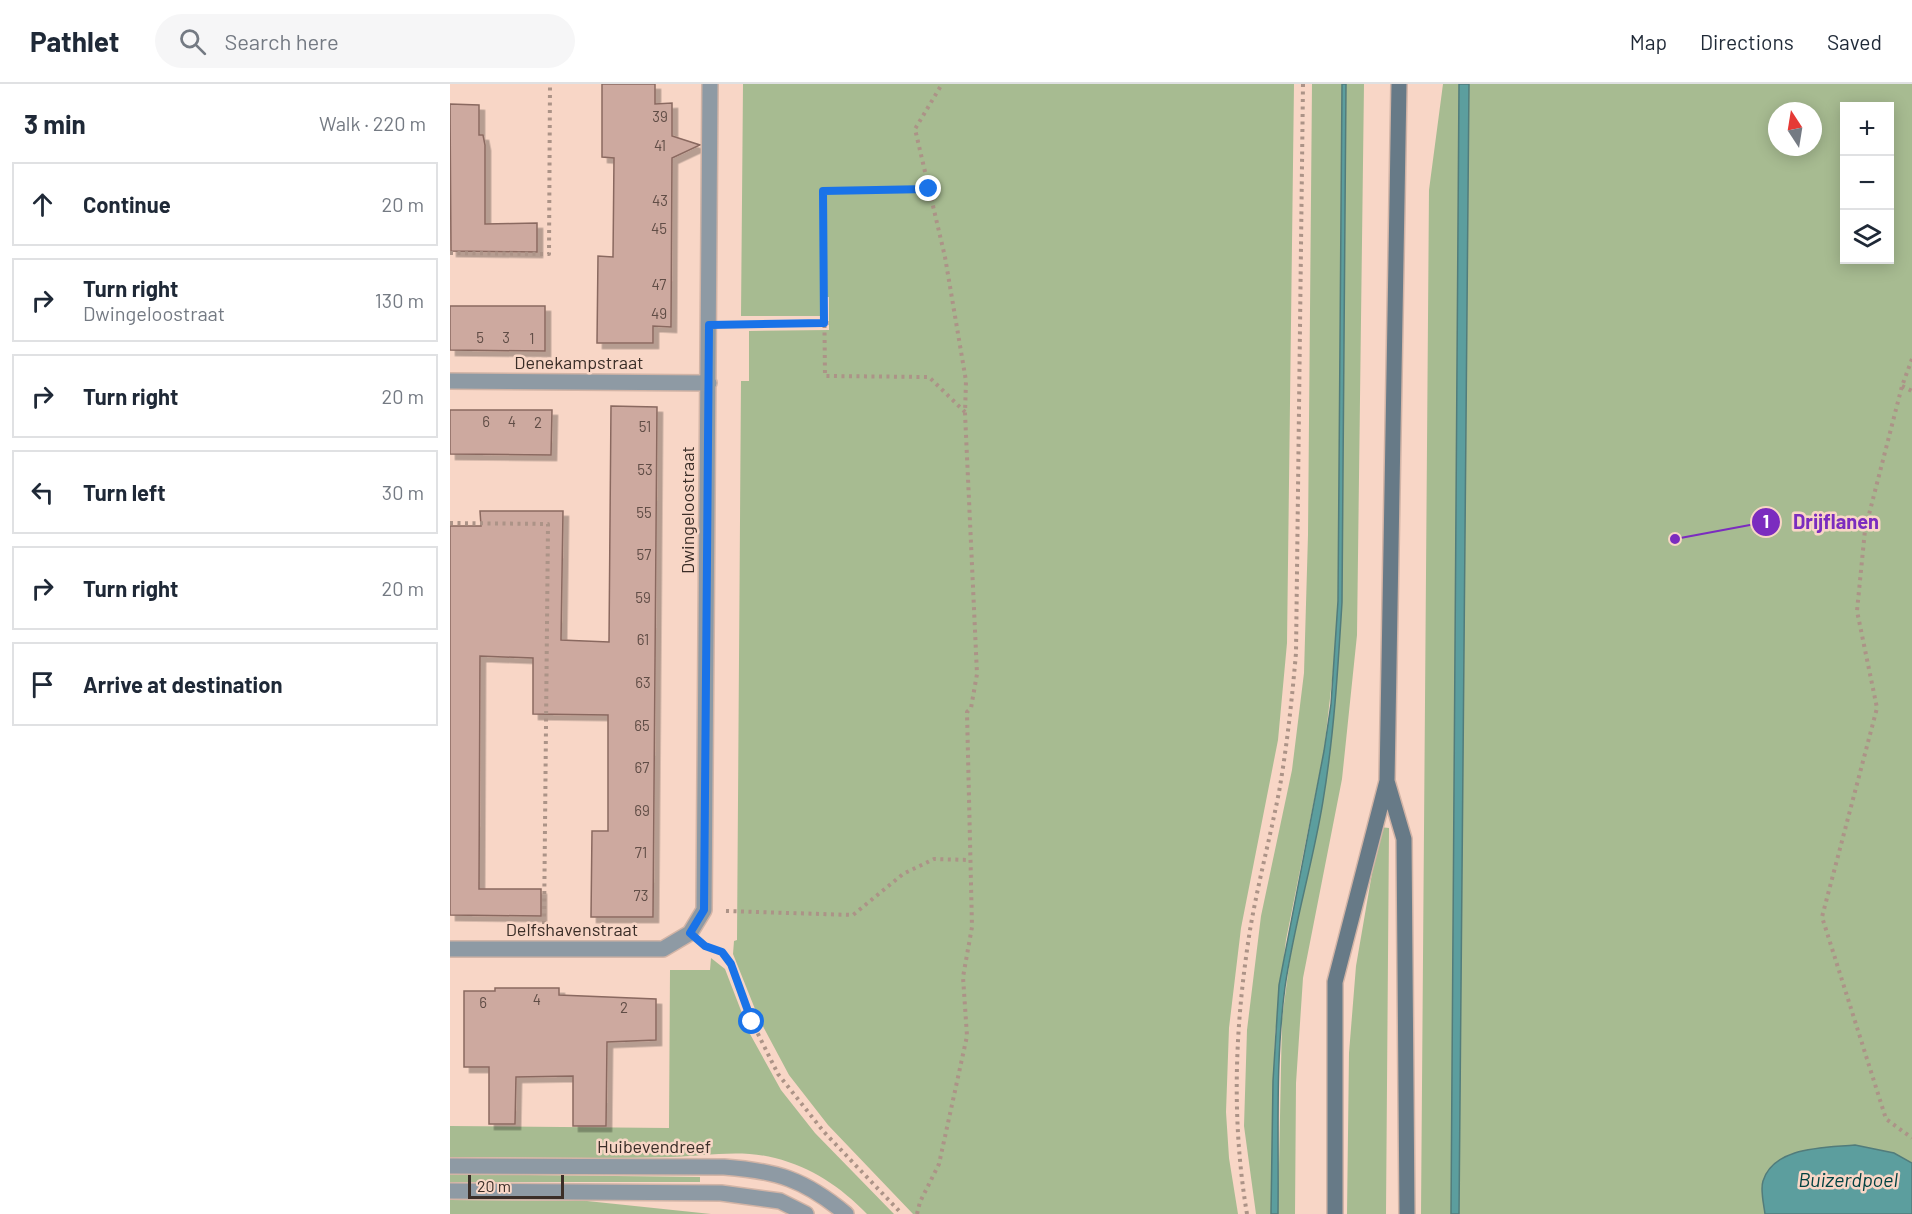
<!DOCTYPE html>
<meta charset="utf-8">
<style>
:root{--surface:#fff;--page:#f6f6f7;--text:#1f2937;--muted:#747a83;--line:#e0e1e3}
body{margin:0;font-family:Barlow,sans-serif;background:var(--page);color:var(--text)}
.controls{position:absolute;right:18px;top:18px;display:grid;overflow:hidden;border-radius:0px;box-shadow:0 3px 15px #0003}
.controls button{width:54px;height:54px;display:grid;place-items:center;padding:0;border:0;border-bottom:2px solid var(--line);background:var(--surface);color:var(--text);font:30px sans-serif}
.compass{position:absolute;left:1318px;top:18px;width:54px;height:54px;border-radius:50%;background:var(--surface);box-shadow:0 3px 15px #0003;rotate:348deg}
.scale{position:absolute;left:18px;bottom:15px;width:96px;box-sizing:border-box;padding-left:6px;border:3px solid #3b2e28;border-top:0;font-size:16px;line-height:21px;white-space:nowrap;color:#3b2e28;-webkit-text-stroke:4px #f8d6c6;paint-order:stroke}
.stop{position:absolute;width:18px;height:18px;margin:-14px;border:4px solid #1a73e8;border-radius:50%;background:#fff}
.stop.end{background:#1a73e8;border-color:#fff;box-shadow:0 2px 6px #0008}
.list{margin:0;padding:0;list-style:none}
h2{display:flex;justify-content:space-between;align-items:center;height:78px;margin:0;padding:0 24px;font-size:26px}
h2 small{font-size:20px;font-weight:400;color:var(--muted)}
.list li{display:grid;grid-template-columns:39px 1fr auto;gap:18px;align-items:center;box-sizing:border-box;height:84px;margin:0 12px 12px;padding:0 12px;border:2px solid var(--line);border-radius:0px}
.list b{display:block;font-size:22px;white-space:nowrap}
.list p{margin:0;font-size:20px;white-space:nowrap;color:var(--muted)}
.list em{font-size:20px;font-style:normal;color:var(--muted)}
.icon{flex:none;width:33px;height:33px;fill:none;stroke:currentColor;stroke-width:2;stroke-linecap:round;stroke-linejoin:round}
.map{position:relative;flex:none;width:1462px;height:1130px;overflow:hidden}
header{display:flex;align-items:center;gap:36px;box-sizing:border-box;height:84px;padding:0 30px;background:var(--surface);border-bottom:2px solid var(--line)}
header strong{font-size:28px}
nav{display:flex;gap:33px;margin-inline-start:auto;font-size:21px}
.search{width:420px;height:54px;background:var(--page);display:flex;align-items:center;gap:15px;box-sizing:border-box;padding:0 21px;border-radius:33px;color:var(--muted);font-size:22px}
main{display:flex}
aside{flex:1;background:var(--surface)}
.map>svg:first-child{display:block}
</style>
<header>
<strong>Pathlet</strong>
<div class="search"><svg class="icon" aria-label="search" viewBox="0 0 24 24"><circle cx="10" cy="10" r="6"/><path d="M15 15l6 6"/></svg>Search here</div>
<nav><a>Map</a><a>Directions</a><a>Saved</a></nav>
</header>
<main>
<aside>
<h2>3 min<small>Walk · 220 m</small></h2>
<ul class="list">
<li><svg class="icon" aria-label="ahead" viewBox="0 0 24 24"><path d="M12 20V5M6 11l6-6 6 6"/></svg><div><b>Continue</b></div><em>20 m</em></li>
<li><svg class="icon" aria-label="right" viewBox="0 0 24 24"><path d="M7 20v-9h11M14 6l5 5-5 5"/></svg><div><b>Turn right</b><p>Dwingeloostraat</p></div><em>130 m</em></li>
<li><svg class="icon" aria-label="right" viewBox="0 0 24 24"><path d="M7 20v-9h11M14 6l5 5-5 5"/></svg><div><b>Turn right</b></div><em>20 m</em></li>
<li><svg class="icon" aria-label="left" viewBox="0 0 24 24"><path d="M17 20v-9H6M10 6l-5 5 5 5"/></svg><div><b>Turn left</b></div><em>30 m</em></li>
<li><svg class="icon" aria-label="right" viewBox="0 0 24 24"><path d="M7 20v-9h11M14 6l5 5-5 5"/></svg><div><b>Turn right</b></div><em>20 m</em></li>
<li><svg class="icon" aria-label="arrive" viewBox="0 0 24 24"><path d="M6 21V4h12l-3 4 3 4H6"/></svg><div><b>Arrive at destination</b></div></li>
</ul>
</aside>
<div class="map">
<svg width="1462" height="1130" viewBox="0 0 1462 1130">
<defs>
<filter id="shadow"><feDropShadow dx="5.5" dy="5.5" stdDeviation="0" flood-color="#0004"/></filter>
</defs>
<rect width="100%" height="100%" fill="#f8d6c6"/>
<!-- green -->
<path fill="#a7bb91" fill-rule="evenodd" d="M293 0H844L837 559 828 656 791 844 779 944 776 1028 779 1074 788 1130H463L378 1041 339 991 309 935 283 870 284 857 287 856 291 297H299V247L379 246V213H371V232H291Z
M862 0H892L888 517 885 570 874 667 836 856 825 951 821 1130H806L794 1042 797 946 811 832 842 686 854 589 858 451Z
M896 0H914L907 551 892 695 853 894 846 999 845 1130H828L832 935 842 859 863 768 880 669 892 518Z
M993 0H1462V1130H971L979 106ZM1394 22H1440V176H1394ZM1327 27H1363V63H1327Z
M930 743 939 744 936 1130H897L899 969 906 882Z
M261 874 275 885 300 950 331 1006 365 1049 444 1130H417C391 1103 361 1083 325 1074 291 1065 254 1072 220 1073 147 1075 73 1073 0 1073V1042L219 1044 220 886H260Z
M0 1090 250 1093V1098H0Z
M0 1116 137 1117 261 1130H0Z"/>
<!-- water -->
<path fill="#5c9e9e" stroke="#527c7b" stroke-width="1.5" d="M892 0H896L892 518C888 584 884 651 873 717 863 779 844 840 835 903 825 978 829 1055 828 1130H821L823 997 829 901 874 667 881 620 888 517Z
M1009 0H1019L1009 1130H1001Z
M1405 1061 1444 1069 1462 1079V1130H1315C1314 1121 1310 1106 1313 1097 1324 1062 1376 1064 1405 1061Z"/>
<!-- building -->
<path fill="#cda99f" stroke="#8a6960" stroke-width="1.5" filter="url(#shadow)" d="M152 0H205V20L222 19V52L250 61 222 74 221 243 203 242V259H147L148 172 163 173 164 74 152 73Z
M0 20 29 21V51H33L35 61V140L87 139V168L1 167Z
M0 222H95V267L0 266Z
M161 322 207 323 203 833H141L142 747H158V631L83 630V574L30 572 29 805H91V832L0 831V442H31L30 427H113L111 556 159 558Z
M0 326H102L101 371 0 370Z
M45 904H109V911L206 915V956L157 958 156 1042H123V992L66 993 65 1040H39V983H14V907H45Z"/>
<g fill="none" stroke-linecap="round" stroke-linejoin="round">
<!-- minor casing -->
<g stroke="#d2b4a6" stroke-width="18">
<path id="minor" d="M0 297 259 299
M0 865H213L240 849 254 826 260 0"/>
</g>
<!-- tertiary casing -->
<g stroke="#d2b4a6" stroke-width="18">
<path id="tertiary" d="M0 1082 274 1083C327 1087 354 1095 396 1130
M0 1107 271 1109 330 1117 356 1130"/>
</g>
<!-- secondary casing -->
<g stroke="#d2b4a6" stroke-width="18">
<path id="secondary" d="M937 697 954 755 957 1130
M885 1130V898L937 697 949 0"/>
</g>
<!-- path -->
<path stroke="#ac9387" stroke-width="4" stroke-dasharray="3 4.5" stroke-linecap="butt" d="M479 105 373 107 375 292 479 293 515 328
M0 169 99 170 100 0
M281 241 379 239
M1462 275 1452 302 1415 446 1407 527 1427 624 1372 833 1436 1035 1462 1054
M1452 302 1462 307
M0 439 98 440 94 843
M276 827 403 831 453 790 484 775 520 776
M257 863 271 868 281 880 302 938 328 990 374 1048 452 1130
M467 1130 470 1118 489 1080 517 952 513 893 522 843 517 628 521 624 527 590 515 329 516 297 495 173 465 45 492 0
M797 1130C781 1035 785 941 800 846 808 799 820 754 829 708 837 662 842 615 846 569L853 0"/>
<!-- minor -->
<use href="#minor" stroke="#8e9aa4" stroke-width="15"/>
<!-- tertiary -->
<use href="#tertiary" stroke="#8e9aa4" stroke-width="15"/>
<!-- secondary -->
<use href="#secondary" stroke="#677a87" stroke-width="15"/>
</g>
<g fill="none" stroke-linecap="round" stroke-linejoin="round">
<!-- route -->
<path stroke="#1a73e8" stroke-width="8" d="M302 938 281 880 272 868 255 862 240 849 254 826 259 241 374 239 373 107 479 105"/>
</g>
<g text-anchor="middle" stroke-width="5" stroke-linejoin="round" paint-order="stroke">
<!-- number labels -->
<g font-size="15" fill="#604d46">
<text x="210" y="38">39</text>
<text x="210" y="67">41</text>
<text x="210" y="122">43</text>
<text x="209" y="150">45</text>
<text x="209" y="206">47</text>
<text x="209" y="235">49</text>
<text x="30" y="259">5</text>
<text x="56" y="259">3</text>
<text x="82" y="260">1</text>
<text x="36" y="343">6</text>
<text x="62" y="343">4</text>
<text x="88" y="344">2</text>
<text x="195" y="348">51</text>
<text x="195" y="391">53</text>
<text x="194" y="434">55</text>
<text x="194" y="476">57</text>
<text x="193" y="519">59</text>
<text x="193" y="561">61</text>
<text x="193" y="604">63</text>
<text x="192" y="647">65</text>
<text x="192" y="689">67</text>
<text x="192" y="732">69</text>
<text x="191" y="774">71</text>
<text x="191" y="817">73</text>
<text x="87" y="921">4</text>
<text x="33" y="924">6</text>
<text x="174" y="929">2</text>
</g>
<!-- street labels -->
<g font-size="18" fill="#3b2e28" stroke="#f8d6c6">
<text x="129" y="285">Denekampstraat</text>
<text transform="translate(238 426) rotate(-90)" y="6">Dwingeloostraat</text>
<text x="122" y="852">Delfshavenstraat</text>
<text x="204" y="1069">Huibevendreef</text>
</g>
<!-- water labels -->
<g font-size="20" font-style="italic" fill="#004141" stroke="#f8d6c6">
<text x="1398" y="1103">Buizerdpoel</text>
</g>
</g>
<!-- callouts -->
<path fill="none" stroke="#7b2cbf" stroke-width="2" d="M1225 455L1316 438"/>
<g fill="#7b2cbf" stroke="#f8d6c6" stroke-width="2">
<circle cx="1225" cy="455" r="6"/>
<circle cx="1316" cy="438" r="15"/>
</g>
<g font-size="18" text-anchor="middle" font-weight="bold" fill="#fff">
<text x="1316" y="444">1</text>
</g>
<g font-size="20" text-anchor="middle" font-weight="bold" fill="#7b2cbf" stroke="#f8d6c6" stroke-width="5" stroke-linejoin="round" paint-order="stroke">
<text x="1386" y="445">Drijflanen</text>
</g>
</svg>
<div class="controls">
<button>+</button>
<button>−</button>
<button><svg class="icon" aria-label="layers" viewBox="0 0 24 24"><path d="M12 4l9 5-9 5-9-5zM3 14l9 5 9-5"/></svg></button>
</div>
<svg class="compass" viewBox="-18 -18 36 36"><path d="M0-13l5 13h-10z" fill="#e53935"/><path d="M0 13l5-13h-10z" fill="#747a83"/></svg>
<div class="scale">20 m</div>
<div class="stop" style="left:302px;top:938px"></div>
<div class="stop end" style="left:479px;top:105px"></div>
</div>
</main>
